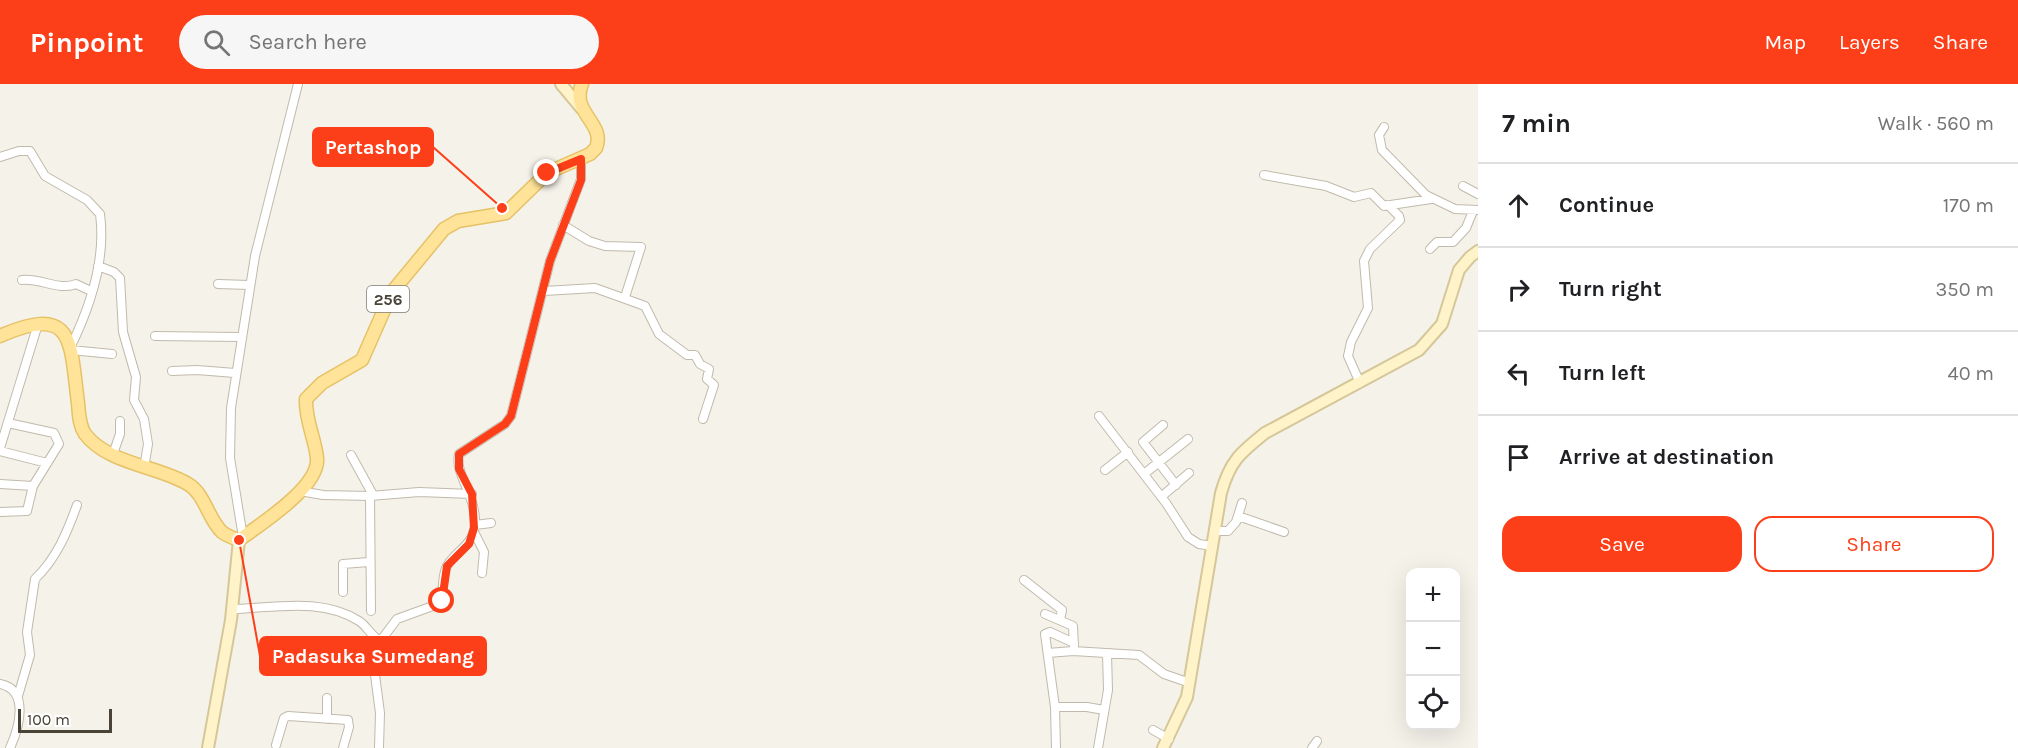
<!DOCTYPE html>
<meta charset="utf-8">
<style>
:root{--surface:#fff;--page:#f6f6f6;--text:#202124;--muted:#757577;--line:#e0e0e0;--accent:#fd3f19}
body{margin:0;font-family:Karla,sans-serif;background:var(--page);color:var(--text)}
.controls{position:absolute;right:18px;bottom:18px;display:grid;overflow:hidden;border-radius:12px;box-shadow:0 6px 24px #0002}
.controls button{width:54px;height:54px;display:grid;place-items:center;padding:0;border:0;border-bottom:2px solid var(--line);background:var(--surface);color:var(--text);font:30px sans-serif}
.scale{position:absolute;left:18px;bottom:15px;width:94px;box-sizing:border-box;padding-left:6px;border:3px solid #494338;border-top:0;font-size:16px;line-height:21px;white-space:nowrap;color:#494338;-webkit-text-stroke:4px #fff;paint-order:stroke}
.stop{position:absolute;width:18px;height:18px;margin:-14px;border:4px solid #fd3f19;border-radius:50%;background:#fff}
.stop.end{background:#fd3f19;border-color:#fff;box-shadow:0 2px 6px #0008}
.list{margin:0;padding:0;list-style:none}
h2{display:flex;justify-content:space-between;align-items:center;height:78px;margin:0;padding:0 24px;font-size:26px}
h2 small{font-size:20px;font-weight:400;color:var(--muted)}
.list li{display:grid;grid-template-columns:39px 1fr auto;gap:18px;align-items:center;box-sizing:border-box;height:84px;padding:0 24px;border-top:2px solid var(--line)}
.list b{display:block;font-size:22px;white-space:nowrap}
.list em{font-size:20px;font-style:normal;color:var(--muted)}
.actions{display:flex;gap:12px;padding:18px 24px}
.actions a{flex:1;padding:14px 0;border:2px solid var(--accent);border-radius:18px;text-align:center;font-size:21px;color:var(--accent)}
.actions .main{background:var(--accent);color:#fff}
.icon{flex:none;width:33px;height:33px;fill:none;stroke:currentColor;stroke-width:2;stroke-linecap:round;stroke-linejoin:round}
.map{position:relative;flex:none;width:1478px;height:664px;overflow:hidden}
header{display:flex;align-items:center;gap:36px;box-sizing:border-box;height:84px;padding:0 30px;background:var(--accent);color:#fff}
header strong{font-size:28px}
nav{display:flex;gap:33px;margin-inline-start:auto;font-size:21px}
.search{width:420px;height:54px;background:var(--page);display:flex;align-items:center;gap:15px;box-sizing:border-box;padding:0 21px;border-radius:33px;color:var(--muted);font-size:22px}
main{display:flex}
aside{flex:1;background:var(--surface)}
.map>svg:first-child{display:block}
</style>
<header>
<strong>Pinpoint</strong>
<div class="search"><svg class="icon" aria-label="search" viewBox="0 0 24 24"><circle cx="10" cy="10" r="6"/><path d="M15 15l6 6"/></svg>Search here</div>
<nav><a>Map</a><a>Layers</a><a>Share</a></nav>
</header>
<main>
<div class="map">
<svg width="1478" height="664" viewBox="0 0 1478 664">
<rect width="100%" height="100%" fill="#f5f2ea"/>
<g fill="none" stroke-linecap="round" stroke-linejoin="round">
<!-- street casing -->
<g stroke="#c1baac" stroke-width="10">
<path id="street" d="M1384 43 1379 51 1382 66 1426 111 1455 125 1478 126
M0 73 19 67H30L45 92 87 116 100 130C106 174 90 223 71 262
M1264 91 1326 102 1354 113 1371 109 1384 122 1431 115
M1463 102 1478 110
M563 141 589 157 605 162 641 163 625 213
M1430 165 1437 158H1453L1466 144 1473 127
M98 182 114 188 120 194 123 248 136 293 134 316 144 335 148 360 144 384
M22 196C40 194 60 207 76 200L91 207
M218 200 249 201
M544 207 595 204 645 222 659 250 687 271H695L700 280 709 285 707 295 714 301 703 335
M155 252 240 253
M71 266 112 270
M172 287 197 286 235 289
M1360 299 1348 272 1351 258 1368 224 1364 177 1370 165 1400 136 1399 132 1388 121
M1099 332 1166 419 1188 453 1199 460 1212 462
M1163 341 1143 358 1176 401
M0 364 38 240
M0 367 47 379
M113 370 120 350V337
M351 371 373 411
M1105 386 1128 368
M1144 390 1188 355
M0 400 33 402
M300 407 323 411 370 412 371 527
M370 412 419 408 472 410
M1161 413 1189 389
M0 428 27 427 33 402 59 360 54 349 8 339
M1238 432 1284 448
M475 441 491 439
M1215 447H1228L1236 438 1242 419
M474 448 484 468 482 489
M243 453 230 374 231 324 255 172 298 0
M1024 496 1062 526 1060 536
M343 508V480L369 478
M232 525C274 524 322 513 359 537 367 542 370 551 379 556
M1045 530 1073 542 1074 563
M1048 569 1073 567 1139 571 1164 590 1190 599
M0 600C30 606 19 644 10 664
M18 612 30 571 27 548 35 495C56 475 67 449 77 421
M1055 623H1087L1104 626
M327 635V614
M1153 646 1169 655
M276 661 284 634 288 632 348 636 349 643 343 664
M379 664 380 629 372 568 397 535 441 519C444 508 441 493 447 482 456 466 473 462 475 441 477 413 454 389 459 370L505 340 511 332 550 177 581 95V75
M1056 664 1055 623 1045 550 1050 548 1074 559
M1098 664 1108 606 1107 570
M1312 664 1317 657"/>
</g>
<!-- secondary casing -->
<g stroke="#d5c799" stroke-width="14">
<path id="secondary" d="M561 0 581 24
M208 664 231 536 239 456
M1163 664 1187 613 1221 409C1230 377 1240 369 1265 349L1419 266 1442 240 1459 186 1470 173 1478 167"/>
</g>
<!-- primary casing -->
<g stroke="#e6c267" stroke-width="15">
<path id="primary" d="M0 252C75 219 70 258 78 319 79 330 79 341 85 350 108 380 158 382 188 400 205 410 208 435 222 448 227 452 233 454 239 456 259 441 320 403 317 374 315 354 305 336 306 315L322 299 362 276 392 208 444 145 458 137 506 129 547 89 590 70 596 64C606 39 570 29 582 0"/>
</g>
<!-- street -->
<use href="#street" stroke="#fff" stroke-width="8"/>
<!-- secondary -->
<use href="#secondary" stroke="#fff3ca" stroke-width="10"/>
<!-- primary -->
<use href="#primary" stroke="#ffe399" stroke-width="12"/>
</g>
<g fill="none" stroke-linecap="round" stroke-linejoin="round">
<!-- route -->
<path stroke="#fd3f19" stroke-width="8" d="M442 517 447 482 469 460 474 444 472 410 459 385V370L505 340 511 332 550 177 581 96V75L547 89"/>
</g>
<g text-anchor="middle" stroke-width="6" stroke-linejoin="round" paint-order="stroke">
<!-- shield labels -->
<rect fill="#fff" stroke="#807b74" stroke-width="1.5" x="367" y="202" width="42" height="26" rx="4.5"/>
<g font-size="16" font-weight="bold" fill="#494338">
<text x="388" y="221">256</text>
</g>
</g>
<!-- callouts -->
<path fill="none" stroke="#fd3f19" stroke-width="2" d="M502 124L433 63M239 456L260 572"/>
<g fill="#fd3f19" stroke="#fff" stroke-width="2">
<circle cx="502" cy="124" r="6"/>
<circle cx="239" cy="456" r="6"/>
</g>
<g fill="#fd3f19" stroke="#fd3f19" stroke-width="2">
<rect x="313" y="44" width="120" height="38" rx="6"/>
<rect x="260" y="553" width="226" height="38" rx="6"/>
</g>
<g font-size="20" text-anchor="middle" font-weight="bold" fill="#fff">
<text x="373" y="70">Pertashop</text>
<text x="373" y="579">Padasuka Sumedang</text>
</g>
</svg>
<div class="controls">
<button>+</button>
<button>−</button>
<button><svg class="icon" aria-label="locate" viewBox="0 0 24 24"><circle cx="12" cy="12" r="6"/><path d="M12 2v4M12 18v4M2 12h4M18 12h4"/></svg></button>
</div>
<div class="scale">100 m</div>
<div class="stop" style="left:442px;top:517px"></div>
<div class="stop end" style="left:547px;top:89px"></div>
</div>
<aside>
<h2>7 min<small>Walk · 560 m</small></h2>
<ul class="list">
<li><svg class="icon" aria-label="ahead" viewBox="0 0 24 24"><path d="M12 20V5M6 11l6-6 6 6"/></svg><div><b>Continue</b></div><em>170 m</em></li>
<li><svg class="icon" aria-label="right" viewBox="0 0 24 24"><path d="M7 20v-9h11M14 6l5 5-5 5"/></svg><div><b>Turn right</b></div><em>350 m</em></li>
<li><svg class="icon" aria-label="left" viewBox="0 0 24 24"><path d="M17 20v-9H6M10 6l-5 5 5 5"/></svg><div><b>Turn left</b></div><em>40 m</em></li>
<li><svg class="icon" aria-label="arrive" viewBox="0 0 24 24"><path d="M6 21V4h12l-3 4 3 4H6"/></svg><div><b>Arrive at destination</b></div></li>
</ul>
<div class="actions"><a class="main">Save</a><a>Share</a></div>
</aside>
</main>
